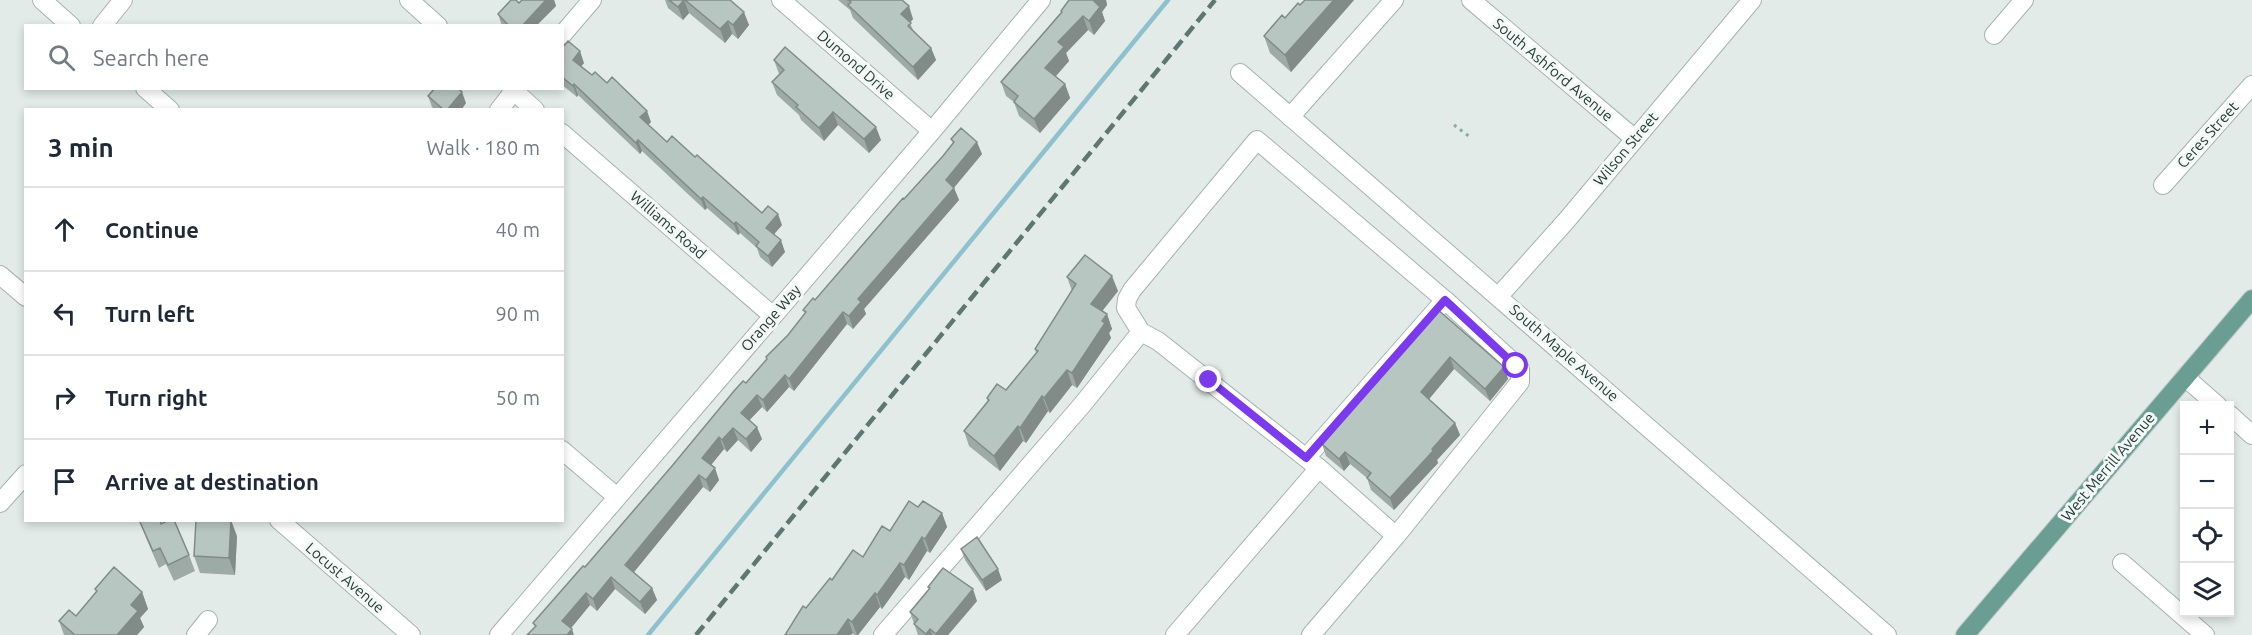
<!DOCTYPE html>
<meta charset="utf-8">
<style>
:root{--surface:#fff;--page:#f6f6f7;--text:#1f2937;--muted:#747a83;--line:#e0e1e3}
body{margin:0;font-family:Ubuntu,sans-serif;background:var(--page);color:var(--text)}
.controls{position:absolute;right:18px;bottom:18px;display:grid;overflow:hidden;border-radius:0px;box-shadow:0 3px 9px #0003}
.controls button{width:54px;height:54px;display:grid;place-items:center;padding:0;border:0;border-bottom:2px solid var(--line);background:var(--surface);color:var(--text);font:30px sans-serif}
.stop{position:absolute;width:18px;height:18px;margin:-14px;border:4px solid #7c3aed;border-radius:50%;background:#fff}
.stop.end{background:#7c3aed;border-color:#fff;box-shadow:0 2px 6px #0008}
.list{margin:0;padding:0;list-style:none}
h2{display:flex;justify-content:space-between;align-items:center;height:78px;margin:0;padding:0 24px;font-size:26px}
h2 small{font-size:20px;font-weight:400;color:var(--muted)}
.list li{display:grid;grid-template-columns:39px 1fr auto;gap:18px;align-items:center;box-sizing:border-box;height:84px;padding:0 24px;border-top:2px solid var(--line)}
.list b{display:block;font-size:22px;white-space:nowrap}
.list em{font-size:20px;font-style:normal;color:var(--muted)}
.icon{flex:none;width:33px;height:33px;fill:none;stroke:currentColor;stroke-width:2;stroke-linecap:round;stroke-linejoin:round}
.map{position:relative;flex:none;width:2252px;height:635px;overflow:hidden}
.search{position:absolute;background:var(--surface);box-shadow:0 3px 9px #0003;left:24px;top:24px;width:540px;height:66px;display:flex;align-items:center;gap:15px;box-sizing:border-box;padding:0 21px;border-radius:0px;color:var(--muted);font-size:22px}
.panel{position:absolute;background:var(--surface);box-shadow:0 3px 9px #0003;left:24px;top:108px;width:540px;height:414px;border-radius:0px}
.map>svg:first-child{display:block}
</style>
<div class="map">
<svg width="2252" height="635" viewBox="0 0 2252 635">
<rect width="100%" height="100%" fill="#e2ebe8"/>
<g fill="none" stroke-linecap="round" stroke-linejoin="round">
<!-- stream -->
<path stroke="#8ec1cd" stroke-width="4.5" d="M648 635 1168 0"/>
<!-- minor casing -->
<g stroke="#a5b3af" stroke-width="20">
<path id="minor" d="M42 0 71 26
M409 0 438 26
M781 0 932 131
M1471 0 1635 139
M102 26 123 0
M562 35 592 0
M1994 35 2024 0
M1240 73 1887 635
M145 88 170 110
M511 88 535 110
M499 110 516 88
M1290 117 1394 0
M562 133 773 316
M2163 185 2252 85
M0 275 26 297
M1498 297 1566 221 1752 0
M2185 377 2218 406
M2230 415 2252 435
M562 450 617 497
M1306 458 1445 300 1257 140 1132 290 1127 299 1126 308 1141 332 1158 341 1306 458 1319 468 1396 536
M0 503 26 474
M279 520 411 635
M2122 563 2205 635
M196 635 208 620
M499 635 932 131 1041 0
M883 635 1082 405 1141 332
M1175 635 1319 468
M1311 635 1396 536 1520 382V369L1516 365 1445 300"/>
</g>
<!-- major casing -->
<g stroke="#c1c8c7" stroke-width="20">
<path id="major" d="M1965 635 2252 299"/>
</g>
<!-- path -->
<path stroke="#85ada2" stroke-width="3" stroke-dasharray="3 4.5" stroke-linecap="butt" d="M1454 125 1470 137"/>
<!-- minor -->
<use href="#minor" stroke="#fff" stroke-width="18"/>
<!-- major -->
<use href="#major" stroke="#6a9e93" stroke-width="18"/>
<!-- rail -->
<path stroke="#5e7771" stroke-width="4.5" stroke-dasharray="12 6" stroke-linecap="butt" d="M696 635 1215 0"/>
</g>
<!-- wall -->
<path fill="#9eaaa6" d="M522 0H554L556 6 536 26H502L498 14 519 3Z
M665 0H730L749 25 738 39 732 34 725 43 689 13 683 20 668 8Z
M838 0H902L913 19 910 23 914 32 931 48 936 60 918 80 853 18 850 10Z
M1069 0H1106L1107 5 1102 12 1105 21 1094 35 1088 30 1066 53 1069 61 1055 76 1065 84 1070 98 1040 133 1019 116 1014 102 1006 96 1001 82 1061 12V11Z
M1305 0H1354L1291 72 1270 53 1264 36 1300 5Z
M562 48 584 63 581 67 651 122 648 125 667 142 695 157 762 213 782 225 774 234 785 252 772 267 760 257 757 248 740 233 738 235 707 208 705 210 642 151 640 154 578 95 577 97 562 85Z
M774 60 881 140 869 153 838 125 824 141 801 120 799 115 777 95 772 82 779 74Z
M428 96 466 103 461 110H435L432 107Z
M951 139 982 154 954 188 959 200 864 309 866 314 853 329 847 324 794 391 789 387 767 412 762 407 749 420 762 439 751 452 738 440 727 452 724 449 711 465 719 480 710 492 703 487 634 572 652 588 657 600 645 614 615 589 597 611 590 605 571 628 535 627 533 623 585 567 766 360V357L788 335 805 314 803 310 815 300 943 156 953 143Z
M1067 277 1118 291 1102 311 1107 314 1112 329 1109 333 1111 338 1077 388 1072 385 1050 413 1048 411 1026 443 1023 441 1000 471 969 446 964 431 988 402 987 398 1006 390 1036 353 1035 349 1072 291Z
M1437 309 1504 367 1508 379 1490 401 1454 369 1429 399 1455 423 1460 435 1437 460 1438 463 1394 510 1371 490 1367 478 1350 464 1344 471 1326 456 1322 444Z
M918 507 942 513 947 527 930 553 927 551 909 580 905 577 882 609 880 607 858 635H855L806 608 832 580 863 557 890 531Z
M140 522 161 524 189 555 195 571 174 581 166 564 159 568 146 538Z
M237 536 235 575 200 573 194 556Z
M961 549 1002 580 986 591 965 560Z
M928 587 977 601 948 635H918L910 612 929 589Z
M95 589 142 592 148 609 140 618 144 627 137 635H64L59 621 76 616 96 592Z"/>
<!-- shaded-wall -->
<path fill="#818b87" d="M546 0H554L556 6 536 26H522Z
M684 0 689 13 683 20 678 7Z
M1095 0H1106L1107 5 1102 12 1105 21 1094 35 1089 21Z
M1334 0H1354L1291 72 1285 55Z
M909 6 913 19 906 27 901 14Z
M744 12 749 25 738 39 733 25Z
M1083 16 1088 30 1066 53 1069 61 1051 82 1045 68 1058 42Z
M728 21 732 34 725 43 720 29Z
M931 48 936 60 918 80 913 67Z
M580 51 584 63 577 71 573 60Z
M574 84 578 95 577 97 573 86Z
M1065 84 1070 98 1040 133 1034 119Z
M462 92 466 103 461 110H447Z
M647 111 651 122 644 129 640 117Z
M833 112 838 125 824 141 819 128Z
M876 127 881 140 869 153 864 139Z
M638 140 642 151 640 154 636 143Z
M977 142 982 154 950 192 946 180Z
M954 188 959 200 864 309 866 314 853 329 849 316 858 299Z
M703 197 707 208 705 210 701 199Z
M778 214 782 225 770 239 766 228Z
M736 222 740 233 738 235 734 224Z
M781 240 785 252 772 267 768 256Z
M1112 276 1118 291 1096 319 1091 304Z
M843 312 847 324 794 391 789 379Z
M1107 314 1112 329 1109 333 1111 338 1077 388 1072 373Z
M1450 357 1454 369 1425 404 1421 392Z
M1504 367 1508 379 1490 401 1485 389Z
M1067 370 1072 385 1050 413 1044 398Z
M785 375 789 387 767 412 763 400Z
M757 395 762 407 745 425 741 413Z
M1042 396 1048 411 1026 443 1020 428Z
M1455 423 1460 435 1437 460 1438 463 1394 510 1390 498Z
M1018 426 1023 441 1000 471 994 456Z
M757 427 762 439 751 452 746 439Z
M733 428 738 440 727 452 722 440Z
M719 437 724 449 707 470 702 458Z
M1345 452 1350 464 1344 471 1339 459Z
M715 468 719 480 710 492 706 480Z
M699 475 703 487 630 577 625 565Z
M942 513 947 527 930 553 925 539Z
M231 520 237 536 235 575 229 558Z
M922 537 927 551 909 580 904 565Z
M900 563 905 577 882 609 877 595Z
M998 569 1002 580 986 591 982 580Z
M611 577 615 589 597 611 593 599Z
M652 588 657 600 645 614 640 602Z
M973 589 977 601 948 635H937L936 634Z
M142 592 148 609 140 618 144 627 137 635H117L131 605Z
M586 593 590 605 567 633 562 621Z
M875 593 880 607 858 635H857L852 622Z
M848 619 853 633 851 635H837Z
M572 629 574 635H567Z
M930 629 932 635H926V634Z"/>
<!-- building -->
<path fill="#b8c6c1" stroke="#818b87" stroke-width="1.5" d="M511 0H516L519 3 522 0H546L522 26H509L498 14Z
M669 0H684L678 7Z
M685 0H730L744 12 733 25 728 21 720 29Z
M848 0H902L909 6 901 14 911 23 908 26 931 48 913 67 848 5 851 2Z
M1069 0H1095L1094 1 1100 7 1089 21 1083 16 1058 42 1064 47 1045 68 1065 84 1034 119 1014 102 1018 96 1001 82 1062 12 1061 11Z
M1305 0H1334L1285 55 1264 36 1282 15 1285 18 1298 3 1300 5Z
M568 41 580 51 573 60 592 75 595 72 607 83 612 77 647 111 640 117 667 142 672 136 695 157 697 155 762 213 768 206 778 214 766 228 781 240 768 256 756 246 759 242 736 222 734 224 703 197 701 199 638 140 636 143 574 84 573 86 562 77V48Z
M785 47 876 127 864 139 833 112 819 128 796 107 798 105 772 82 784 70 774 60Z
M435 88H458L462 92 447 110H444L428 96Z
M961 128 977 142 946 180 954 188 858 299 861 302 849 316 843 312 789 379 785 375 763 400 757 395 741 413 757 427 746 439 733 428 722 440 719 437 702 458 715 468 706 480 699 475 625 565 652 588 640 602 611 577 593 599 586 593 562 621 572 629 567 635H527L536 626 533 623 583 566 585 567 672 466 734 391 743 381 746 383 767 359 766 357 788 335 806 312 803 310 813 298 815 300 903 198 904 199 943 156 954 142 951 139Z
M1085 255 1112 276 1091 304 1107 314 1102 321 1105 323 1072 373 1067 370 1044 398 1042 396 1020 428 1018 426 994 456 964 431 989 400 987 398 997 384 1006 390 1038 351 1035 349 1076 284 1067 277Z
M1437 309 1504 367 1485 389 1450 357 1421 392 1455 423 1432 449 1433 451 1390 498 1367 478 1371 473 1345 452 1339 459 1322 444 1345 416V414L1386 367 1388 368Z
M909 501 918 507 923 501 942 513 925 539 922 537 904 565 900 563 877 595 875 593 852 622 848 619 837 635H785L803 606 806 608 830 578 832 580 853 550 863 557 882 526 890 531Z
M143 520H160L161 524 169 520H174L189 555 168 565 160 548 153 551 140 522Z
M196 520H231L229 558 194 556Z
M977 537 998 569 982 580 961 549Z
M114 567 142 592 131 605 138 611 117 635H74V634L59 621 69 610 76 616 97 591 95 589Z
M943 568 973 589 936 634 930 629 926 634 914 624 918 619 910 612 930 588 928 587Z"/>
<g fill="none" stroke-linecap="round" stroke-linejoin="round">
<!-- route -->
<path stroke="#7c3aed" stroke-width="8" d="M1209 380 1306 458 1445 300 1516 366"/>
</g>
<g text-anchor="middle" stroke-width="6" stroke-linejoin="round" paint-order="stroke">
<!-- street labels -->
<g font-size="15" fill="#233b36" stroke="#f3f8f6">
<text transform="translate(856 65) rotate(41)" y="5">Dumond Drive</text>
<text transform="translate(1553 70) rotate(40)" y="5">South Ashford Avenue</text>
<text transform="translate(2208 135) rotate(-48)" y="5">Ceres Street</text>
<text transform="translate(1626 149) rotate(-50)" y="5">Wilson Street</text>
<text transform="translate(668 225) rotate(41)" y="5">Williams Road</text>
<text transform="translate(771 318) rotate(-49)" y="5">Orange Way</text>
<text transform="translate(1564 353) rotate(41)" y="5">South Maple Avenue</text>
<text transform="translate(2108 467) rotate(-50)" y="5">West Merrill Avenue</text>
<text transform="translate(345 578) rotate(41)" y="5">Locust Avenue</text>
</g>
</g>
</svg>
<div class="controls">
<button>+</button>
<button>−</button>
<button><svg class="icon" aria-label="locate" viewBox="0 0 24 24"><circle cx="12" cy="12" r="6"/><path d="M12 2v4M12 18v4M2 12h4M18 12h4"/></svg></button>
<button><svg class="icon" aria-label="layers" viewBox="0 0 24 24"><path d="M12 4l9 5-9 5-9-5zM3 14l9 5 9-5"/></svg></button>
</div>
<div class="stop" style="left:1516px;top:366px"></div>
<div class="stop end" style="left:1209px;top:380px"></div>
<div class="search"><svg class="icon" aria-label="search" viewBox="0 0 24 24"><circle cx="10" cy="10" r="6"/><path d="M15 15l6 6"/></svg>Search here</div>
<section class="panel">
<h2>3 min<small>Walk · 180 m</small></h2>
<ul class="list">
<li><svg class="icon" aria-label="ahead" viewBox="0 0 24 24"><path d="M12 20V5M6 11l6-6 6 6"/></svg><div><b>Continue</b></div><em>40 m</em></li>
<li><svg class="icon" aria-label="left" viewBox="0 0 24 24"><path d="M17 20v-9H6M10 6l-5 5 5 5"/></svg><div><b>Turn left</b></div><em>90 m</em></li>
<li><svg class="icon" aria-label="right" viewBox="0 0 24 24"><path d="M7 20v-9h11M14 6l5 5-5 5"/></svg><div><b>Turn right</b></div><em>50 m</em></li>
<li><svg class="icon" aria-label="arrive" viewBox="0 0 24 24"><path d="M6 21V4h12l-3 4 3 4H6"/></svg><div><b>Arrive at destination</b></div></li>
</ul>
</section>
</div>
